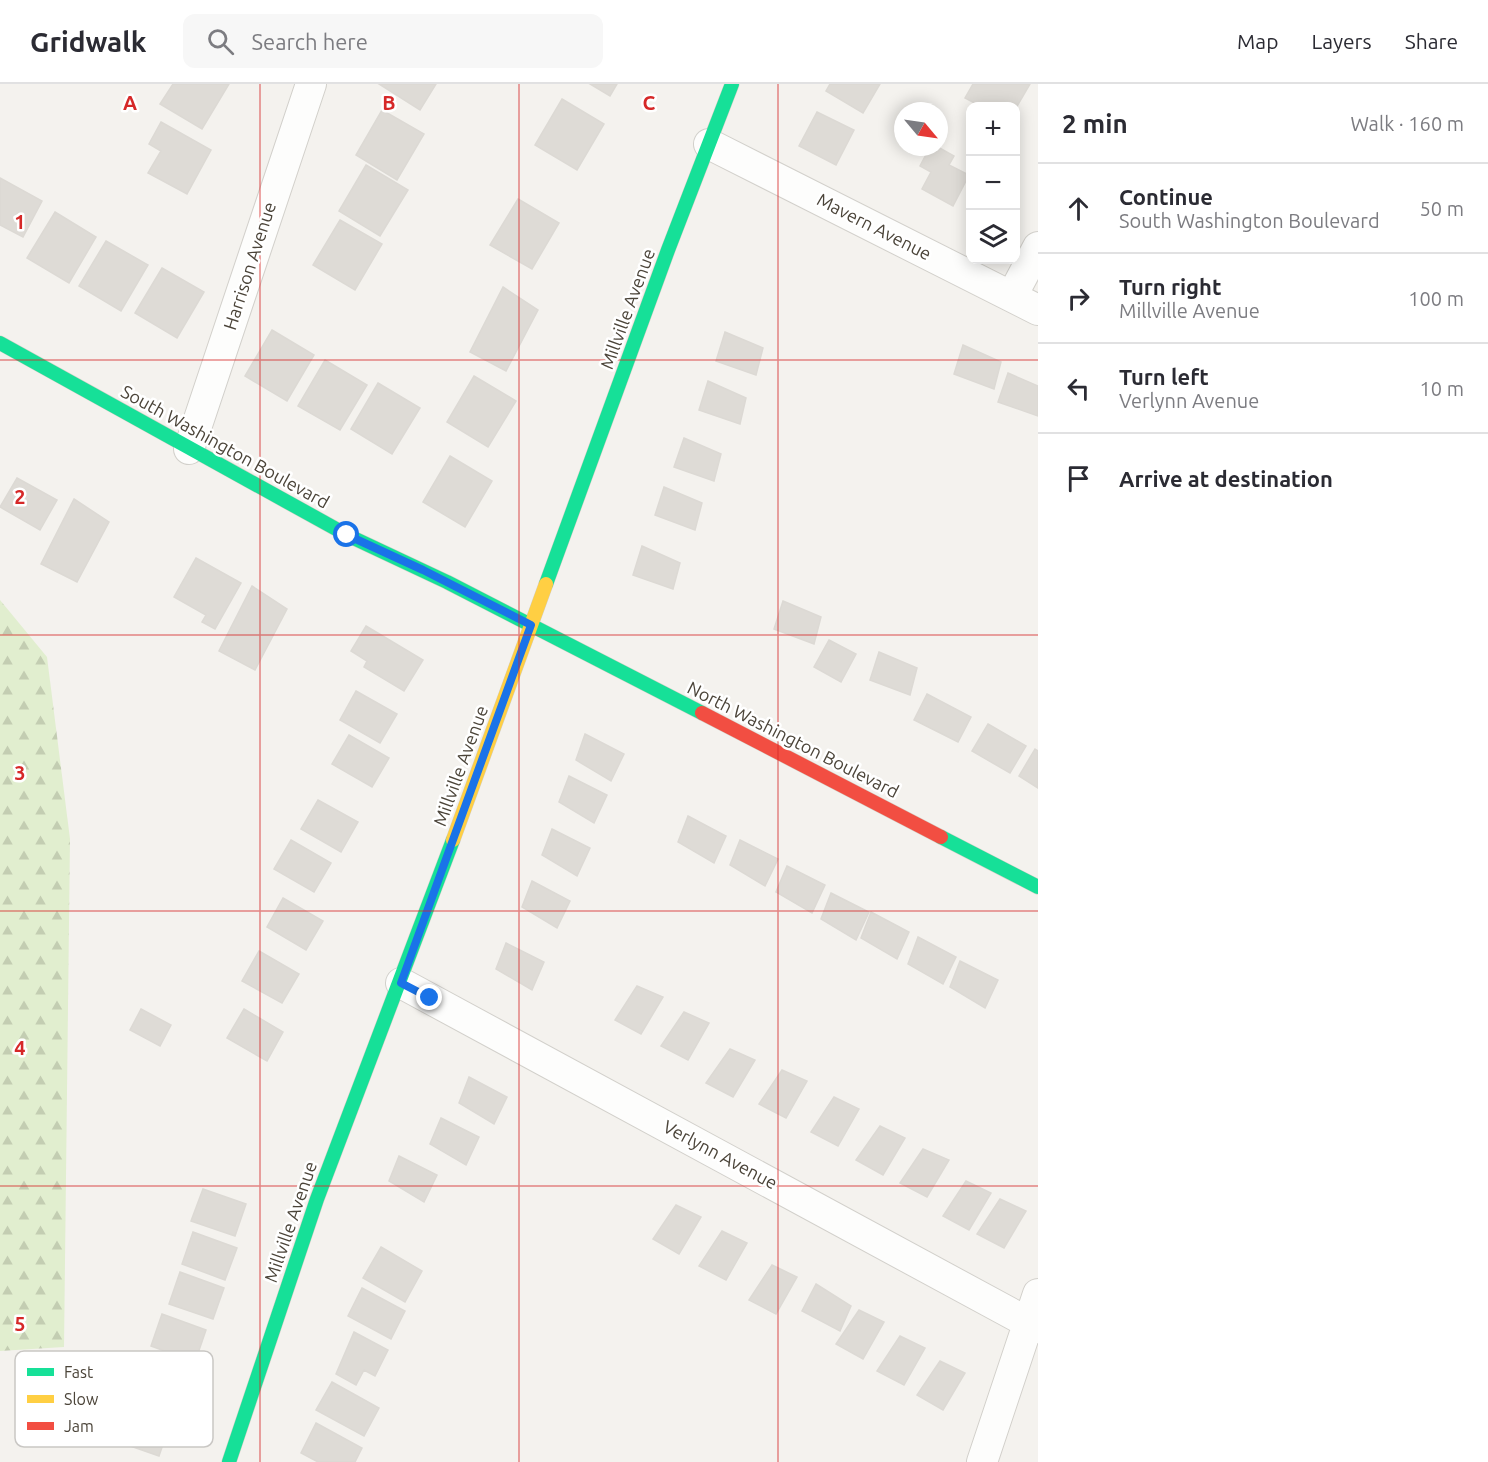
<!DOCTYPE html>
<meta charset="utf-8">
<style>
:root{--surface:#fff;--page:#f7f7f7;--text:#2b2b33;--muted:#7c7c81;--line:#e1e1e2}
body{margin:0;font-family:Ubuntu,sans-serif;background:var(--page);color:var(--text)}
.controls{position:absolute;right:18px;top:18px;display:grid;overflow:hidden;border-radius:12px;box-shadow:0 3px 15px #0003}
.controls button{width:54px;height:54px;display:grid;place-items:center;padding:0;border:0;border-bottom:2px solid var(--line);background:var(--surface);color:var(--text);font:30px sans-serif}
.compass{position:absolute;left:894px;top:18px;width:54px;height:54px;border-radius:50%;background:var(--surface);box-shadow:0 3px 15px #0003;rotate:119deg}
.stop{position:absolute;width:18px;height:18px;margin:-14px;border:4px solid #1a73e8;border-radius:50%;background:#fff}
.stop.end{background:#1a73e8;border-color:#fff;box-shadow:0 2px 6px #0008}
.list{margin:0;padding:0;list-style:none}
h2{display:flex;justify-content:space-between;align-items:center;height:78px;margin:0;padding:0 24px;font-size:26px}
h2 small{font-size:20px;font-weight:400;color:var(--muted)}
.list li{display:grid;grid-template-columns:39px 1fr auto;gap:18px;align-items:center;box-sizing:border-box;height:90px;padding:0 24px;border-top:2px solid var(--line)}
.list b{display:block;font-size:22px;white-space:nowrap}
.list p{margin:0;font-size:20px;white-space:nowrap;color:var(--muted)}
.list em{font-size:20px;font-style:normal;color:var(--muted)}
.icon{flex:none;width:33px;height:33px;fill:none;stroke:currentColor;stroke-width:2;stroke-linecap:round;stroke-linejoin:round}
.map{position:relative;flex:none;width:1038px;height:1378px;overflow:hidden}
header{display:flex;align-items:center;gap:36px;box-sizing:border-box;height:84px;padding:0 30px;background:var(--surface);border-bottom:2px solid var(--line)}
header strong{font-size:28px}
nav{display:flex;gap:33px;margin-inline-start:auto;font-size:21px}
.search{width:420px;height:54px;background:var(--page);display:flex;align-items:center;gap:15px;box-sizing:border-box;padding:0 21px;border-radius:12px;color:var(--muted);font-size:22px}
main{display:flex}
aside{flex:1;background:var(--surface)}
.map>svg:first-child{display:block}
</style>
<header>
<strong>Gridwalk</strong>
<div class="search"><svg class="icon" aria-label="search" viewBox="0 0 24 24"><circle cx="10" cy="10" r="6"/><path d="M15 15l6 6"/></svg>Search here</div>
<nav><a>Map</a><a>Layers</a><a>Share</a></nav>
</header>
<main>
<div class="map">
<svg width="1038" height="1378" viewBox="0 0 1038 1378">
<defs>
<pattern id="forest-firs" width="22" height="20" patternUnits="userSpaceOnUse" patternTransform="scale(1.5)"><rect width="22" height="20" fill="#e1eecf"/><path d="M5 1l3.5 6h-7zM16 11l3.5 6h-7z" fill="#c3cdb2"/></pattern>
</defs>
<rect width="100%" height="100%" fill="#f4f2ee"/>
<!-- forest -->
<path fill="url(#forest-firs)" d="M0 516 47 573 70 755 64 1263 0 1267Z"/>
<!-- building -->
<path fill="#dedbd6" stroke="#dcd9d4" stroke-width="1.5" d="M173 0H229L202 45 160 20Z
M379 0H436L420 26Z
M590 0H617L610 12Z
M830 0H880L863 29 826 7Z
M973 0H1030L1016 24 980 22 965 14Z
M562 15 604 40 577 86 535 61Z
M382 26 424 50 397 96 356 71Z
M817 28 854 46 836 81 799 62Z
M161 38 211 66 187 110 148 89 161 67 149 60Z
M930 63H938L954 72 949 81 969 91 953 122 922 105 931 88 920 82Z
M366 81 408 106 380 152 339 127Z
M0 94 42 117 23 153 0 141Z
M518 115 559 139 532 185 490 161Z
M55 128 96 153 69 199 27 174Z
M340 136 382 160 355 206 313 181Z
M106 157 148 181 121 227 79 202Z
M162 184 204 208 177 254 135 229Z
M503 203 538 226 506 287 470 268Z
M272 246 314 271 287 317 245 292Z
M725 248 763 264 756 291 716 277Z
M963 261 1001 278 994 305 954 290Z
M325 276 367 301 340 346 298 322Z
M1008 289 1038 302V332L998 318Z
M474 292 516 317 488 363 447 338Z
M708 297 746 314 740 340 699 326Z
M378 299 420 324 392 370 351 345Z
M684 354 721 370 714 397 674 383Z
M450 372 492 397 465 443 423 418Z
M17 394 57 416 40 446 0 423Z
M664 403 702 419 695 446 655 431Z
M74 415 109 438 77 498 41 480Z
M642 462 680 479 673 505 633 491Z
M196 474 241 499 215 545 202 538 206 531 174 513Z
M252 502 287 525 255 586 219 567Z
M783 517 821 533 814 560 774 545Z
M366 542 423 576 404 607 364 583 367 577 351 567Z
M829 556 856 570 841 598 814 583Z
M879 568 917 584 910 611 870 596Z
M356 607 397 630 380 659 340 636Z
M927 610 971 633 958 658 914 636Z
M988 640 1026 662 1010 689 972 667Z
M585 650 624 670 611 697 576 676Z
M349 651 389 674 372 703 332 680Z
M1035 665 1038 667V704L1019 692Z
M569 692 607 711 594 739 559 718Z
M318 716 358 738 341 768 301 745Z
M688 732 726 752 714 779 678 758Z
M552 745 590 764 577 792 542 771Z
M291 756 331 779 314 808 274 785Z
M740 756 778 775 765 802 730 781Z
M787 782 825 801 812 829 776 808Z
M532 797 570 817 557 844 522 823Z
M831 809 869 828 856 856 821 835Z
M283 814 323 837 306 866 267 843Z
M871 828 909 848 897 875 861 854Z
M918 853 956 873 943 900 908 880Z
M506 859 544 878 532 906 496 885Z
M259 867 299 890 282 919 242 897Z
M960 877 998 896 985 924 950 903Z
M637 902 663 913 641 950 615 936Z
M141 925 171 941 160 962 130 946Z
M244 925 283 948 267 977 227 954Z
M684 928 709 939 688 976 661 962Z
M730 965 755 976 733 1013 706 999Z
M782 986 807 997 786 1034 759 1020Z
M469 993 507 1013 494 1040 459 1019Z
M834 1013 859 1025 838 1062 811 1048Z
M441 1034 479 1053 466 1081 430 1060Z
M880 1042 905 1054 883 1091 856 1076Z
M923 1065 949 1076 927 1113 900 1099Z
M399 1072 437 1091 424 1118 389 1097Z
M966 1097 991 1109 969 1146 943 1132Z
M203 1105 246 1120 235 1152 191 1137Z
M1000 1115 1026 1127 1004 1164 977 1150Z
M676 1121 701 1133 679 1170 653 1155Z
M722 1147 747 1159 726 1196 699 1182Z
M193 1148 237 1164 225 1196 182 1180Z
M381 1163 422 1187 405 1218 363 1194Z
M772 1181 797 1193 776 1230 749 1216Z
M180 1188 224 1204 213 1235 169 1220Z
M816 1200 851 1222 840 1247 802 1227Z
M362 1204 405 1227 391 1255 348 1232Z
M859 1226 884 1238 863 1275 836 1260Z
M162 1230 206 1246 195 1278 151 1262Z
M354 1248 388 1266 375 1292 364 1286 356 1301 336 1290Z
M900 1252 925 1264 904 1301 877 1287Z
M940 1277 965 1289 943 1326 917 1311Z
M332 1298 379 1324 364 1352 316 1326Z
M127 1325 170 1340 159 1372 116 1357Z
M316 1339 362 1364 355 1378H318L301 1369Z"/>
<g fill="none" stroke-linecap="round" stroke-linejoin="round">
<!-- street casing -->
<g stroke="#d2d0cb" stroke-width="32">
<path id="street" d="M709 60 1038 226
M1012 212 1038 163
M189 365 311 0
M401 899 1038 1244
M982 1378 1038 1210"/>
</g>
<!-- fast casing -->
<g stroke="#d3cfc5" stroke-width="15">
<path id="fast" d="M0 259 347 451 447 498 702 629
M546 500 668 166 732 0
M941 753 1038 803
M229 1378 317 1115 453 756"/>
</g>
<!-- slow casing -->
<g stroke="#d3cfc5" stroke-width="15">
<path id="slow" d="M453 756 546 500"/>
</g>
<!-- jam casing -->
<g stroke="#d3cfc5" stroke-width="15">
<path id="jam" d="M702 629 941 753"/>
</g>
<!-- street -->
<use href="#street" stroke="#fdfdfc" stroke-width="30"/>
<!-- fast -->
<use href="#fast" stroke="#16e098" stroke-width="14"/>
<!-- slow -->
<use href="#slow" stroke="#ffcf43" stroke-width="14"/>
<!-- jam -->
<use href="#jam" stroke="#f24e42" stroke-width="14"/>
</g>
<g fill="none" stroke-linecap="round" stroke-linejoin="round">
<!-- route -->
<path stroke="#1a73e8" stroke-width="8" d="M347 451 423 486 531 541 401 899 430 914"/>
</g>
<!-- grid -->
<path fill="none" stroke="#d62828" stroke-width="1.5" stroke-opacity="0.55" d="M260 0V1378M519 0V1378M778 0V1378M0 276H1038M0 551H1038M0 827H1038M0 1102H1038"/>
<g text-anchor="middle" stroke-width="5" stroke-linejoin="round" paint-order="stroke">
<!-- street labels -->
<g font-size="18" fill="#4b4439" stroke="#fff">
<text transform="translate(874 143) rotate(27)" y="6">Mavern Avenue</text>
<text transform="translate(250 182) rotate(-72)" y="6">Harrison Avenue</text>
<text transform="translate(628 225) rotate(-70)" y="6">Millville Avenue</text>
<text transform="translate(225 363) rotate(29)" y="6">South Washington Boulevard</text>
<text transform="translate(793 656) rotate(27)" y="6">North Washington Boulevard</text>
<text transform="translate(461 682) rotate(-70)" y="6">Millville Avenue</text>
<text transform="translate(720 1071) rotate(28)" y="6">Verlynn Avenue</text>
<text transform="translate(291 1138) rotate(-71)" y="6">Millville Avenue</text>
</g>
</g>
<!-- legend -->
<rect x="15" y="1267" width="198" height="96" rx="9" fill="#fff" stroke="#c9c7c4" stroke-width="1.5"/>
<rect x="27" y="1284" width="27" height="8" fill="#16e098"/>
<rect x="27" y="1311" width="27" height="8" fill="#ffcf43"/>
<rect x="27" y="1338" width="27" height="8" fill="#f24e42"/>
<g font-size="16" fill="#4b4439">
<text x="64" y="1294">Fast</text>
<text x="64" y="1321">Slow</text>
<text x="64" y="1348">Jam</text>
</g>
<g font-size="20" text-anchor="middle" font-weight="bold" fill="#d62828" stroke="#fff" stroke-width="5" stroke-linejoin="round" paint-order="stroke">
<text x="130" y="26">A</text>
<text x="389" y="26">B</text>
<text x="649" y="26">C</text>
<text x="20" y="145">1</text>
<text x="20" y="420">2</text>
<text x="20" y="696">3</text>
<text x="20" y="971">4</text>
<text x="20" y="1247">5</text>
</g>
</svg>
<div class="controls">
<button>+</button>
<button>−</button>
<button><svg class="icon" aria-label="layers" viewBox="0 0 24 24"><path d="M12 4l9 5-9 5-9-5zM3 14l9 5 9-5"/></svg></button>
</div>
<svg class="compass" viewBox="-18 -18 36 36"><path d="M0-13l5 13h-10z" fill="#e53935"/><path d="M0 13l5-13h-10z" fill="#7c7c81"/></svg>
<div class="stop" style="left:347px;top:451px"></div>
<div class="stop end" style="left:430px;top:914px"></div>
</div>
<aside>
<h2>2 min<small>Walk · 160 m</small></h2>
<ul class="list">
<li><svg class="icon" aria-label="ahead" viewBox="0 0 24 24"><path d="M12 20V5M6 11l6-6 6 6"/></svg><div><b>Continue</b><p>South Washington Boulevard</p></div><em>50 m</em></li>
<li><svg class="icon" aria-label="right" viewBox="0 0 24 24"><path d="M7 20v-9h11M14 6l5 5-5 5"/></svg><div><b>Turn right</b><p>Millville Avenue</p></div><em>100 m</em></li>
<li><svg class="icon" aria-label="left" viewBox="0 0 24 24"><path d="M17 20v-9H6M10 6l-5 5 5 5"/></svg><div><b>Turn left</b><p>Verlynn Avenue</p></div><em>10 m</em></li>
<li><svg class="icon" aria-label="arrive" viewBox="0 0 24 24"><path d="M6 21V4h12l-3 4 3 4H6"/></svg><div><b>Arrive at destination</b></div></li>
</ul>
</aside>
</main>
